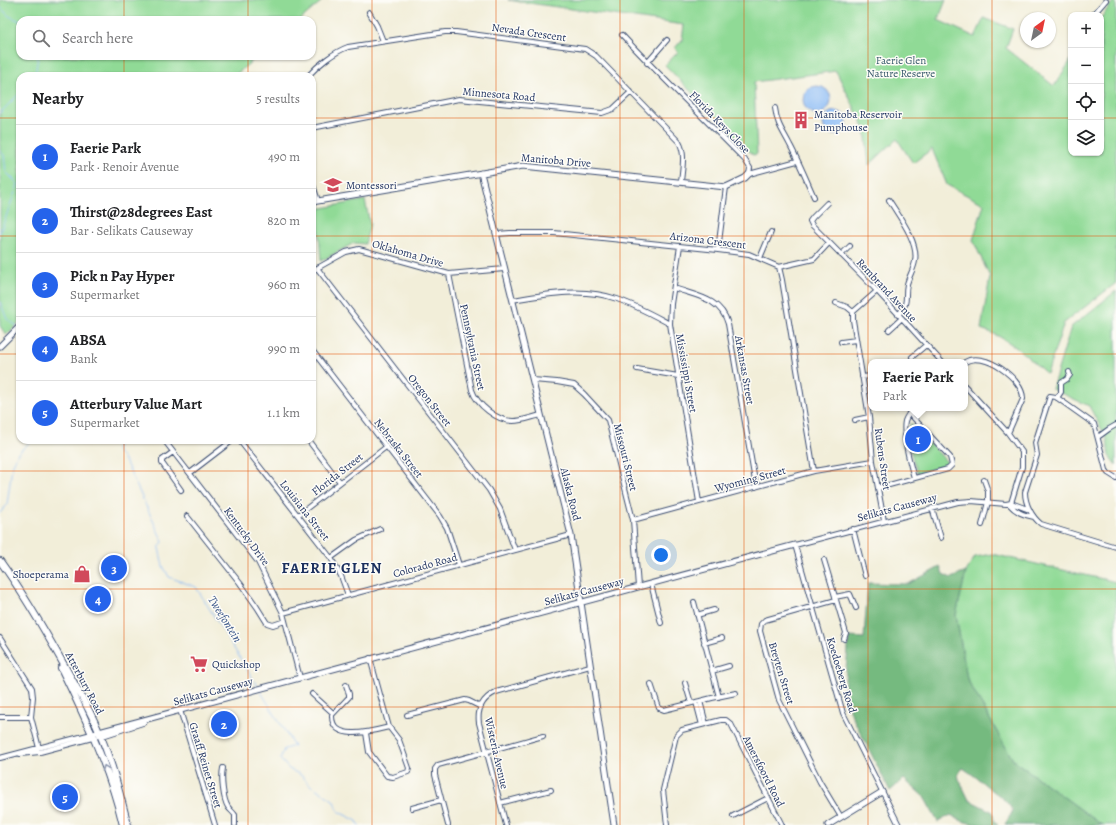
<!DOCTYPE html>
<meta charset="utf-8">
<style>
:root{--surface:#fff;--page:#f2f2f2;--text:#202124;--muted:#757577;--line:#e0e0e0;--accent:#2563eb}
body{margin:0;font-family:Alegreya,serif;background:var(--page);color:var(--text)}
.controls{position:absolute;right:12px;top:12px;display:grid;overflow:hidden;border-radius:8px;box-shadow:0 1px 3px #0004}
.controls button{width:36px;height:36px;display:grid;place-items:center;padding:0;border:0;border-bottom:1px solid var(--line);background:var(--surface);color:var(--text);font:20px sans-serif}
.compass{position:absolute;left:1020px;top:12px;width:36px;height:36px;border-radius:50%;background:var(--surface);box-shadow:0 1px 3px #0004;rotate:33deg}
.you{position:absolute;left:661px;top:555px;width:14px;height:14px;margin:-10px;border:3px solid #fff;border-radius:50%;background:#1a73e8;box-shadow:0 0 0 6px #1a73e833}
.badge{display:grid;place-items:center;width:26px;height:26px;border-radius:50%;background:var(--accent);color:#fff;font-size:13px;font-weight:700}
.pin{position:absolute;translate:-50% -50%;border:2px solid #fff;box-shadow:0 1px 4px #0006}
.popup{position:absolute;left:868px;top:359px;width:100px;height:52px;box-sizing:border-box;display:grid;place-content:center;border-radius:8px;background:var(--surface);filter:drop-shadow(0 1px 3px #0005);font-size:13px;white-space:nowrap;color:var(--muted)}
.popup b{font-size:15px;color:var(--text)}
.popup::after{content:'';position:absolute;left:50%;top:100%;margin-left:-8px;border:8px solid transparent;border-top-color:var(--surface)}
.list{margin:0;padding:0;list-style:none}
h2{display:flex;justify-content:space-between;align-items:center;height:52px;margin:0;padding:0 16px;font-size:17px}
h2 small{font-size:13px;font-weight:400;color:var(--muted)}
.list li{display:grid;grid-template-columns:26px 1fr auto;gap:12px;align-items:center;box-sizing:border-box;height:64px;padding:0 16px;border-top:1px solid var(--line)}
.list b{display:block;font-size:15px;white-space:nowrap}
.list p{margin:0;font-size:13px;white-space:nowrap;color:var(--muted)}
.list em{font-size:13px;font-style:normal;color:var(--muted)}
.icon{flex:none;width:22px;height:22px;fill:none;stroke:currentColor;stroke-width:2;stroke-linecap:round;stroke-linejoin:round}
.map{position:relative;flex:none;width:1116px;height:825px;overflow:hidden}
.search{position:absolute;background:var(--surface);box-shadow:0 1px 3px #0004;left:16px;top:16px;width:300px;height:44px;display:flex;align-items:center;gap:10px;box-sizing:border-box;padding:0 14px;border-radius:12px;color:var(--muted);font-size:15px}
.panel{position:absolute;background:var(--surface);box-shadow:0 1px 3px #0004;left:16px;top:72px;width:300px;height:372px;border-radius:12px}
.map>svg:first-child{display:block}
</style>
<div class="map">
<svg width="1116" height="825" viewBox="0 0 1116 825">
<rect width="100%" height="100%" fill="#fdfcf7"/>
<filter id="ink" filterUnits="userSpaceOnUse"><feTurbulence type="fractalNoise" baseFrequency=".025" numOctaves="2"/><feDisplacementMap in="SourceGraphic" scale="8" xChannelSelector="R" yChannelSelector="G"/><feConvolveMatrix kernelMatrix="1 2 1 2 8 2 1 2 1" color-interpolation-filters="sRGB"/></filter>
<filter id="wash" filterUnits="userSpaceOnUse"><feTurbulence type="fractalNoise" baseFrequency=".012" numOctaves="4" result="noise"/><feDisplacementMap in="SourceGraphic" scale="16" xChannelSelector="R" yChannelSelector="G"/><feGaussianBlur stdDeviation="0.9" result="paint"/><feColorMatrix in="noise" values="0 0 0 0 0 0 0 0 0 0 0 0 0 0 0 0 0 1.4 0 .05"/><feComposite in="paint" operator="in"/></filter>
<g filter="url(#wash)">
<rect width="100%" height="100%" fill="#f2eed9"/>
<!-- green -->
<path fill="#90da96" stroke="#56847a" d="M0 0H323L300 20H20V56H258L234 76H20V322L6 335 0 326Z
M508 0H946L938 20 975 37 984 18 1013 29 1006 48 1054 86 1071 60V153H1101V18L1114 0H1116V283L1064 323 1047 374C1026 356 1008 337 981 329L990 277 973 240 984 204 947 185 932 149 913 163 897 139 869 165 865 129 836 71 754 82 757 154 753 155 665 65 678 52 675 48 682 40 684 25Z
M365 200 370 224 365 244 354 243 321 261 317 209Z
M1116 291V465L1109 456 1107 439 1089 406 1052 389 1071 327Z
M911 423 947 462V465L917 473 911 453 910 424Z
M992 554 1116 582V825H1102L1013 760 967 679 956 615 966 572 975 557Z"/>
<!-- forest -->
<path fill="#74ba7f" stroke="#48746e" d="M940 567 943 574 951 578 966 572 956 615 967 679 1013 760 1102 825H1006L1005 824 1013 811C1005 798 999 796 988 787 980 780 972 774 963 768L958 774 959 779 969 800 993 812 994 821 998 825C980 825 965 825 951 815L938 822 924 797 904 779 890 791 852 716 844 690 849 637 864 638 868 583 908 584Z"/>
<!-- water -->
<path fill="#88b9f5" stroke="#5274aa" d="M803 100a14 14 0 1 1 28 0a14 14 0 1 1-28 0Z
M823 123a12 12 0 1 1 24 0a12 12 0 1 1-24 0Z"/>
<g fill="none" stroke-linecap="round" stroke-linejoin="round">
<!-- stream -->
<path stroke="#88b9f5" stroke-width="1" d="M0 7 9 16 20 21
M35 76 38 56
M0 113 20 93
M0 151 4 155 6 172 18 184 0 233
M0 302 7 319 17 326
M120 440 116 450 126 463 163 542 159 548 163 566 169 577 196 587 258 687
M0 513 7 505 12 467 18 453 29 443 30 440
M261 692 294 746 284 749 280 759 289 769 301 775 309 784 333 800 339 812 357 821 359 825"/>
</g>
</g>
<g filter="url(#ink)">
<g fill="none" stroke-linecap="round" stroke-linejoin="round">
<!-- minor casing -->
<g stroke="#3b4c70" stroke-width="6">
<path id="minor" d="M369 12 377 26 383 41
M1093 15 1106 0
M622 35C662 78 704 118 745 160L750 168 749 174 797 161
M647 63 667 40
M308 76C318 65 334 52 348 47L445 32H456L585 49 596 56 679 142C686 154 682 169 681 182
M775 108C777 125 783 131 790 145 799 162 806 179 814 197
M312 128 459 99 602 113 613 109 631 92
M312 182 318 201
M889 200C898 215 919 242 915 261 914 269 909 276 907 284 904 298 910 302 898 315
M827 203 813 217 810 221 812 225 877 291 942 362
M497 234 510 233H554L718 250 749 254 779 267 782 280 814 471
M680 246 671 304 670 324 699 502
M718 250 726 187
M841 255 850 246
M760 258 771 232
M779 267 814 259 829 243
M317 268 489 490 500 509 515 550
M312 271 346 252 359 249 449 274 504 269
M449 274 472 390C477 405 497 421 513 421 522 421 532 417 541 415
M674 288C696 296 721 298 728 324L756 487
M877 291 853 312V320L869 417 873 461 884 521
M513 300C547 294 583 287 617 299 635 305 653 315 670 324
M836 303 847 307 853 312
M889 330 902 318
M841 342 856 340
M312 350 440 516 447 528 459 565
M912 357 926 345
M965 362C983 350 1024 379 1023 399L1008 433
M637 369 678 376
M862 377 871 376
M533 380 557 382 574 385 584 394 608 420 633 520 638 587
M1057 398 1061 392V383L1067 379 1070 375 1069 372
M855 420 869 417
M1098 437 1109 429 1116 425
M164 440 258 562 283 613 300 678
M239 440 331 558 341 576 348 595
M308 440 340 482
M173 452 162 460V463L181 490
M190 473 233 440
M914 478C910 464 902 435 905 421 907 415 910 412 914 408
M1116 478 1108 473 1106 470 1094 424 1056 397 1050 396 1035 443 1037 455 1025 492C1025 504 1032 517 1041 524L1116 547
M878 488 948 469 952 465 950 457 909 413
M1011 503 1030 510
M1009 504C1016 512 1023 515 1034 517
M932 508 941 538
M298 515 386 447
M187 516 240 583 257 607 267 623 273 625 285 621
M633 520 814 471 873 461
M982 525 988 502V491L984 480
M853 529 865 576
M331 558 356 540 380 529
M824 560 846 633 844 639
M651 584 661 623
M835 597 850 594 856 608
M836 600 765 620 761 624 760 631 779 700 820 782 841 817
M694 602 719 697
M283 613 571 535
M697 615 714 610
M0 638 32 688 33 697 31 717 40 752
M704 643 722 638
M712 671 729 666
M685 683 691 703
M651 684 659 708 664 710 712 698 736 693
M346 685 349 694V697L332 715C331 743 373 731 389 727
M312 694 333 713
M700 701 706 724
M696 702 702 725
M180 710 215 825
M407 715 465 700 469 701 481 707
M0 717H31
M366 733 369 752 387 776 393 777 408 772 409 768 403 751 399 740 389 727 370 658
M20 754 40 752 96 737
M0 758 99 732
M223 768C221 778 223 799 228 807 230 810 233 812 235 815V825
M500 803 551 790
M412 808 441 800
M733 816 768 798
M448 825 435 775V769L438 765 543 736
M506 825 479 723C477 709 483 698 496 692L590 666
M667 825 663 790 676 736 682 730 721 720H726L731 724 782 825
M899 825 843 713 795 545 958 502 971 501 1006 504 1011 503 1022 467V452L1008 433 965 386"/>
</g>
<!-- tertiary casing -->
<g stroke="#3b4c70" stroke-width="7">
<path id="tertiary" d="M481 173 571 535 614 825
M312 202 523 166 726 187 745 178 749 174
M0 346 20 326
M99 732 795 545
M101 736 144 722
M828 825 882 792"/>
</g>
<!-- primary casing -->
<g stroke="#3b4c70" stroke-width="8">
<path id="primary" d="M0 561C24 594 44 629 64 665 76 687 90 709 99 732 112 762 120 794 128 825
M61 668C86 719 110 770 123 825"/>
</g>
<!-- minor -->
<use href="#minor" stroke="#fff" stroke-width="4"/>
<!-- tertiary -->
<use href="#tertiary" stroke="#fff" stroke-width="5"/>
<!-- primary -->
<use href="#primary" stroke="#fff" stroke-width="6"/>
</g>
<!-- one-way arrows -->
<defs><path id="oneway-chevron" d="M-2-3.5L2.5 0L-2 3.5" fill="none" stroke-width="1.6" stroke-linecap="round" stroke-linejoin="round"/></defs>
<use stroke="#8d97ae" href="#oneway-chevron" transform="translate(105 768) rotate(-110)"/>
</g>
<!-- grid -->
<path fill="none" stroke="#e8590c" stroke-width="1" stroke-opacity="0.55" d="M124 0V20M248 0V20M372 0V825M496 0V825M620 0V825M744 0V825M868 0V825M992 0V825M124 56V76M248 56V76M0 118H20M312 118H1071M1101 118H1116M0 236H20M312 236H1116M0 354H20M312 354H1116M124 440V825M248 440V825M0 471H1116M0 589H1116M0 707H1116"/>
<!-- icons -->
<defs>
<g id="building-bare" transform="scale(1.38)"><path d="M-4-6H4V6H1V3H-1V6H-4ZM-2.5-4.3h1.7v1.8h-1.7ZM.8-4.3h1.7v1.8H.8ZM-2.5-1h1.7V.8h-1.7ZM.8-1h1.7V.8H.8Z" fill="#d1495b" stroke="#fdfcf7" stroke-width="2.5" paint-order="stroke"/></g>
<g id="school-bare" transform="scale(1.38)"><path d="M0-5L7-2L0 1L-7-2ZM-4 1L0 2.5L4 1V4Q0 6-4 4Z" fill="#d1495b" stroke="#fdfcf7" stroke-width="2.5" paint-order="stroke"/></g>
<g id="shop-bare" transform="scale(1.38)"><path d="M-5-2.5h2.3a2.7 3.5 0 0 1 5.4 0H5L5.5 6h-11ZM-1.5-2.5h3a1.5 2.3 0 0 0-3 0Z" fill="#d1495b" stroke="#fdfcf7" stroke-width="2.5" paint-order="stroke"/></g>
<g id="supermarket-bare" transform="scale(1.38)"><path d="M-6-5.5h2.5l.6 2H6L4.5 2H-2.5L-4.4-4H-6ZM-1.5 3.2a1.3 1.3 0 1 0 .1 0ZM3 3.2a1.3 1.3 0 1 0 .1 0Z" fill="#d1495b" stroke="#fdfcf7" stroke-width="2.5" paint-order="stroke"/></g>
</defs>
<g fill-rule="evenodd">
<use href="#building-bare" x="801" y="120"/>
<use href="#school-bare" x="333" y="185"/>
<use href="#shop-bare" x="82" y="574"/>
<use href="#supermarket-bare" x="199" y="664"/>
</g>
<g text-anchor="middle" stroke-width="3" stroke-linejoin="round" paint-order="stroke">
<!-- street labels -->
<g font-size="11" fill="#1b2f5e" stroke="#fdfcf7">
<text transform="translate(529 32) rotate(8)" y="4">Nevada Crescent</text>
<text transform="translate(499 94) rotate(5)" y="4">Minnesota Road</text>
<text transform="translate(720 122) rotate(46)" y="4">Florida Keys Close</text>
<text transform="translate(556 160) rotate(5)" y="4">Manitoba Drive</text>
<text transform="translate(708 240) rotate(7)" y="4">Arizona Crescent</text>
<text transform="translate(408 253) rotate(16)" y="4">Oklahoma Drive</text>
<text transform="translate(887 290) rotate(47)" y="4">Rembrand Avenue</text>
<text transform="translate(473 347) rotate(78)" y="4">Pennsylvania Street</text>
<text transform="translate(745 370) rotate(80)" y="4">Arkansas Street</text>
<text transform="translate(687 373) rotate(80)" y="4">Mississippi Street</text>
<text transform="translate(430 400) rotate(52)" y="4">Oregon Street</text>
<text transform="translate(399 448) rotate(52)" y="4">Nebraska Street</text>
<text transform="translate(626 457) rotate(76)" y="4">Missouri Street</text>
<text transform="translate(883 459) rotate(82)" y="4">Rubens Street</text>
<text transform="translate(337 474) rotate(-38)" y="4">Florida Street</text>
<text transform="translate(750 479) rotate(-15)" y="4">Wyoming Street</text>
<text transform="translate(571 494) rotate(76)" y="4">Alaska Road</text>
<text transform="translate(897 507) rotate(-15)" y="4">Selikats Causeway</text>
<text transform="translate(305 510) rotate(52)" y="4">Louisiana Street</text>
<text transform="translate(247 536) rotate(54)" y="4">Kentucky Drive</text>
<text transform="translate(425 565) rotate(-15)" y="4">Colorado Road</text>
<text transform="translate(584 591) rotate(-15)" y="4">Selikats Causeway</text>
<text transform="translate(782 673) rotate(73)" y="4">Breyten Street</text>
<text transform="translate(842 675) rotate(73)" y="4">Koedoeberg Road</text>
<text transform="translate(85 683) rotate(62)" y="4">Atterbury Road</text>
<text transform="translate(213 691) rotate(-15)" y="4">Selikats Causeway</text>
<text transform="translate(497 753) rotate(77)" y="4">Wisteria Avenue</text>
<text transform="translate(206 765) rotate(73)" y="4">Graaff Reinet Street</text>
<text transform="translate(764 771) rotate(63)" y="4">Amersfoord Road</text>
</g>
<!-- park labels -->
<g font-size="11" fill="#385a6c" stroke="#fdfcf7">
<text x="901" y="64">Faerie Glen<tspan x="901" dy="13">Nature Reserve</tspan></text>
</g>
<!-- poi labels -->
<g font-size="11" fill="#1b2f5e" stroke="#fdfcf7" text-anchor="start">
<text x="814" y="118">Manitoba Reservoir<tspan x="814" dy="13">Pumphouse</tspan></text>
<text x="346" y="189">Montessori</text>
<text x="69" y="578" text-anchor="end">Shoeperama</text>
<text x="212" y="668">Quickshop</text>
</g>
<!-- water labels -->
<g font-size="12" font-style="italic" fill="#3c588b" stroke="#fdfcf7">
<text transform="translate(225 619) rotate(58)" y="4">Tweefontein</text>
</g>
<!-- district labels -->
<g font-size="15" font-weight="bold" letter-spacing="1" fill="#1b2f5e" stroke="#fdfcf7">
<text x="332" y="573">FAERIE GLEN</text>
</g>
</g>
</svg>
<div class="controls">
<button>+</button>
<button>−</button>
<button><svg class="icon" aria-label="locate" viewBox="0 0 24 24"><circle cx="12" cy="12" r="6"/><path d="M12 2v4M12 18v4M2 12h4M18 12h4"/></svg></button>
<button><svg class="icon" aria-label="layers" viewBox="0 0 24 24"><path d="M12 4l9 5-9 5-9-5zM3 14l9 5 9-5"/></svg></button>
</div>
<svg class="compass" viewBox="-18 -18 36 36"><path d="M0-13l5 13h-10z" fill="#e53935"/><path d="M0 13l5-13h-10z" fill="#757577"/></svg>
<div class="you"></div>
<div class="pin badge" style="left:918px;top:439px">1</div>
<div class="popup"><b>Faerie Park</b>Park</div>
<div class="pin badge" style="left:224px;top:724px">2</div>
<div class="pin badge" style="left:114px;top:568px">3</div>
<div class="pin badge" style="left:98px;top:599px">4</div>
<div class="pin badge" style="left:65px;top:797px">5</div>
<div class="search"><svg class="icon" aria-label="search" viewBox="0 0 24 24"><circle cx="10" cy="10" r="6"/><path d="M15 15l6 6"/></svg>Search here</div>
<section class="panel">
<h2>Nearby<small>5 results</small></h2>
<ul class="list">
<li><span class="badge">1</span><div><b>Faerie Park</b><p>Park · Renoir Avenue</p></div><em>490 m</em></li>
<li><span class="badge">2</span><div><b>Thirst@28degrees East</b><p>Bar · Selikats Causeway</p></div><em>820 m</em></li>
<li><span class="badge">3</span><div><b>Pick n Pay Hyper</b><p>Supermarket</p></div><em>960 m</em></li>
<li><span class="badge">4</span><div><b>ABSA</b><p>Bank</p></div><em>990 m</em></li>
<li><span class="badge">5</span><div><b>Atterbury Value Mart</b><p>Supermarket</p></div><em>1.1 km</em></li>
</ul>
</section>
</div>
